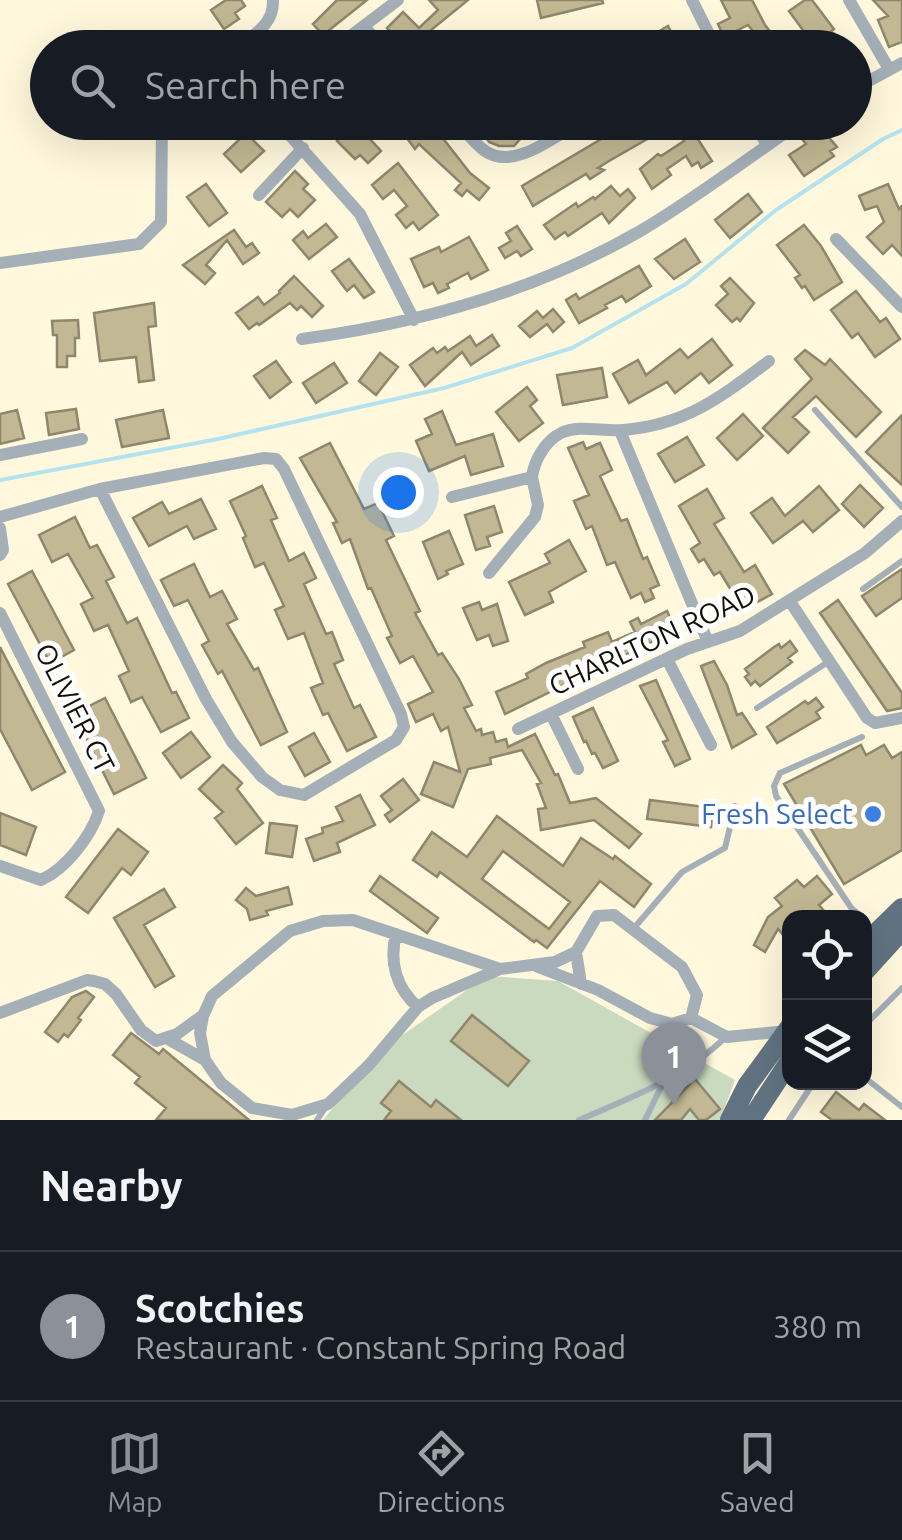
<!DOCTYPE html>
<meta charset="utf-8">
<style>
:root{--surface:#171b24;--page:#242831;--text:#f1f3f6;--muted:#9ea1a6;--line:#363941;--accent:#8c9099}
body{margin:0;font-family:Ubuntu,sans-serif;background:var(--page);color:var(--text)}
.controls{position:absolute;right:30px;bottom:30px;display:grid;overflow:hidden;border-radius:20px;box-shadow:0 10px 40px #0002}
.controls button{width:90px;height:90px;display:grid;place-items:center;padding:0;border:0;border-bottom:2px solid var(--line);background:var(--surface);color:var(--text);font:50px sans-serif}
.you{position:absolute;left:398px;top:492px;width:35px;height:35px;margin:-25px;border:8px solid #fff;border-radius:50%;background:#1a73e8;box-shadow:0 0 0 15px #1a73e833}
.badge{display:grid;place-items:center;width:65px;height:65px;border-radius:50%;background:var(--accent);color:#fff;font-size:32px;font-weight:700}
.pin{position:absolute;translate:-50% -82px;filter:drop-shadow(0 2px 5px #0008)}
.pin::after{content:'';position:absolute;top:52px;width:35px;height:30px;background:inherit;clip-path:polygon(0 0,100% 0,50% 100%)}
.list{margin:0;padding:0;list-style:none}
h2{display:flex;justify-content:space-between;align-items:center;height:130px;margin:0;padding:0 40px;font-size:42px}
h2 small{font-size:32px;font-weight:400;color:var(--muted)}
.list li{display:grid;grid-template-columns:65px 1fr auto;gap:30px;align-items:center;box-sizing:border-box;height:150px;padding:0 40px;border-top:2px solid var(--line)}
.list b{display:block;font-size:38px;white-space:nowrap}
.list p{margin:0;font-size:32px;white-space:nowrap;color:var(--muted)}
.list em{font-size:32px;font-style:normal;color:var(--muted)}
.icon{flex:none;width:55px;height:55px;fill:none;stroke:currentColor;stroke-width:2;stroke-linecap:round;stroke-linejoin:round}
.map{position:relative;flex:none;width:902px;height:1120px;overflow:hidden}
.search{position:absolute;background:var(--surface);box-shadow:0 10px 40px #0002;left:30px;right:30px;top:30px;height:110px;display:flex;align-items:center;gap:25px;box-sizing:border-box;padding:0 35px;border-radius:55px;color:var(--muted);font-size:38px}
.sheet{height:280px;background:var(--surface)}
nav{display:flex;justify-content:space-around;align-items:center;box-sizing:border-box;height:140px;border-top:2px solid var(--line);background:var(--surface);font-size:28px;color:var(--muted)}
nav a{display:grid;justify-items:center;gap:5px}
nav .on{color:var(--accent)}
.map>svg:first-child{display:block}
</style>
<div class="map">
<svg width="902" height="1120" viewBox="0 0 902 1120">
<rect width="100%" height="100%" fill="#fff8dc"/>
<!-- green -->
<path fill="#c9dabf" d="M487 976 558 981 735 1080 720 1120H323L381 1050Z"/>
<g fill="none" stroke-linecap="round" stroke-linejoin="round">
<!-- stream -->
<path stroke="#b4e3ef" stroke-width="4" d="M0 480 218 439 444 388 572 348 686 284 776 210 883 139 902 130"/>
</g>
<!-- building -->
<path fill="#c2b893" stroke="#8e876e" stroke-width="2.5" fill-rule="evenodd" d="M226 0H241L245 6 235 13 239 19 224 29 211 10Z
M337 0H367L323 35 313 24Z
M429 0H468L420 39 429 48H407L387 28 403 12 419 28 438 10Z
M537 0H602L603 3 541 18Z
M721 0H752L765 25 783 48H755L762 42 748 25 724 37 718 24 730 18Z
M805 0H812L834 29 826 36 833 48H816L789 11Z
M873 0H902V42L889 47 878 20 888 16Z
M668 26 680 48H631Z
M329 122H354L381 151 368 163 360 155 355 159 337 141 340 138Z
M395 122H419L434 135 438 132 470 173 489 188 479 200 467 190 462 196 455 190 461 183 419 144 415 149Z
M476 122H508L522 137 514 146H499L489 142Z
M630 122H677L609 161 598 168 604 170 590 179 586 174 533 206 522 186Z
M820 127 837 147 830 151 834 156 804 176 789 155 806 144 802 139Z
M692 130 712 161 701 168 698 162 692 166 686 156 667 169 671 175 652 189 640 169 658 154 661 156 684 141 681 137Z
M246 133 264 151 241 172 224 154Z
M398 163 438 215 419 230 413 222 406 228 396 215 407 206 394 190 383 199 372 185Z
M295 171 308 184 303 189 315 200 298 217 290 209 282 217 266 202Z
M206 184 227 213 209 226 187 197Z
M888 184 899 209 902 206V256L892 245 883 254 867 237 884 222 877 206 865 210 859 196Z
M611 186 620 196 628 189 635 198 609 223 602 213 568 236 565 232 555 239 544 225 576 203 578 207 593 197 595 199Z
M748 194 762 212 730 238 715 220Z
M326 224 337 237 309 259 293 240 303 231 308 238Z
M804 225 821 246 842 282 814 300 805 286 802 288 795 278 800 275 777 245Z
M517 226 532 249 521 256 517 251 505 258 499 248 511 241 506 233Z
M234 230 246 247 252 243 259 253 243 264 227 240 206 265 215 273 205 284 183 265Z
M469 237 488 270 471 279 468 273 447 284 449 288 438 293 433 283 424 287 411 259 439 247 441 252Z
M685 239 700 262 674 279 655 259Z
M349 259 374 292 364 298 354 285 347 291 332 271Z
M639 266 651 286 626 302 622 296 605 305 607 308 579 323 566 300 576 294 579 299Z
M294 276 323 306 312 317 301 306 297 310 290 303 259 325 257 323 249 329 236 313 258 297 264 305 280 293 279 291Z
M730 278 754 303 740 321 737 318 732 322 716 305 728 294 721 286Z
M856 291 880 322 886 318 900 339 875 357 858 333 852 338 831 310Z
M154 303 156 326 148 327 154 380 139 382 136 357 100 361 94 313Z
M553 309 564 322 553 332 547 324 530 337 519 326 537 311 543 318Z
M78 320 79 338H75V356H67V367H57V335H53L52 321Z
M492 335 499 346 471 365 462 352 425 386 410 365 433 348 437 353 445 347 448 351 470 336 476 346Z
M712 339 732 365 709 383 701 373 675 393 667 382 629 403 613 374 638 360 646 375 680 349 688 358Z
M805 350 825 365 830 359 881 412 856 437 816 396 793 417 809 432 788 453 763 428 812 379 795 359Z
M380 353 398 367 376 395 359 381Z
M276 361 291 382 270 398 254 376Z
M334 363 347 383 316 403 303 383Z
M602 368 607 397 563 405 557 375Z
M527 387 537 400 530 406 543 423 519 441 496 412Z
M76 409 79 429 49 435 46 413Z
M17 410 24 438 0 444V414Z
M163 410 169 438 122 447 116 420Z
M442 411 456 445 493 434 503 466 471 475 465 456 429 471 416 441 432 434 425 419Z
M743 414 763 436 737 460 717 438Z
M902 415V485L866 452Z
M687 437 704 465 675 482 658 454Z
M583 442 586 449 600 443 612 470 600 476 621 521 627 519 643 559 647 557 659 585 650 589 654 598 645 602 641 593 631 598 615 562 607 565 592 526 586 529 574 501 589 495 568 448Z
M330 443 364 509 378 503 394 536 386 540 420 611 415 613 438 655 442 653 459 679 472 705 464 708 476 731 481 729 482 735 493 732 496 742 506 739 508 747 535 734 555 775 558 774 570 803 596 798 641 834 629 848 594 820 541 830 538 809 546 808 537 784 541 783 522 750 490 758 491 764 468 769 453 807 421 794 434 762 460 772 448 727 441 731 433 714 416 722 408 704 433 692 413 656 400 663 387 638 392 636 371 588 368 589 350 539 342 543 333 523 337 522 300 458Z
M860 485 883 508 864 527 842 504Z
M262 486 277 518 271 520 289 561 304 553 316 578 304 584 326 634 332 632 343 660 334 664 354 708 360 705 376 737 347 751 328 713 323 715 311 688 323 683 304 633 288 639 275 610 284 606 264 563 255 567 243 538 246 536 230 501Z
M819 486 839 510 813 532 803 521 773 543 751 513 772 498 785 516Z
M707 489 724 518 714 524 744 572 755 565 772 594 743 610 720 572 714 575 704 559 699 562 691 549 700 543 679 506Z
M201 499 216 529 194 539 187 526 149 546 133 518 162 502 169 514Z
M494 506 502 532 487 537 490 546 476 550 465 515Z
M75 517 90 548 97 545 114 577 106 581 127 623 137 618 172 693 176 692 189 718 161 732 142 697 131 702 119 676 129 671 108 625 94 631 81 604 93 598 68 554 52 562 39 535Z
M449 531 463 564 446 571 448 574 438 579 423 542Z
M569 540 586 571 549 592 553 602 525 615 509 582 550 563 545 554Z
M194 564 210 597 222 591 237 619 227 624 254 670 258 668 287 732 261 745 222 671 218 674 202 645 209 641 188 600 174 606 161 580Z
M902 569V598L876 616 862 596Z
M32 571 74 650 50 663 8 584Z
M838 600 902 693V708L887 711 820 613Z
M479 602 482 610 497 604 508 641 493 646 489 635 477 640 463 608Z
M667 611 676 630 505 714 496 692 528 678 526 674 546 663 585 647 583 642 608 632 612 642 635 632 630 622 638 618 641 624Z
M790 641 797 651 788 658 792 662 760 686 755 681 751 685 745 677 749 674 745 669 774 647 779 644 781 648Z
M0 647 65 772 32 790 0 729Z
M714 661 727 685 737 715 742 713 756 734 732 748 701 666Z
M656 680 690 759 675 766 663 742 668 740 640 686Z
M105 698 146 778 114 794 74 714Z
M816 698 823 707 816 712 820 718 777 743 767 727 805 701 808 704Z
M593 708 618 761 603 768 595 753 592 754 586 741 584 742 573 717Z
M191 732 210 757 181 778 163 753Z
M314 733 330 762 305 776 289 747Z
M861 745 866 755 884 745 892 758 902 752V850L844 884 784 784Z
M223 765 242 783 237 789 263 823 236 844 215 818 223 812 199 789Z
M403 779 419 800 390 822 385 815 392 810 381 796Z
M360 795 375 825 337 843 340 852 314 861 306 839 323 833 322 828 343 821 336 807Z
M650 800 713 808 711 827 647 819Z
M0 813 36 827 26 855 0 845Z
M497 816 563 866 581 838 613 859 615 856 651 884 634 907 600 881 547 948 536 940 534 942 440 872 437 877 413 860 432 832 467 857ZM503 851 570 902 549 929 482 879Z
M270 823 297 826 292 857 266 853Z
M118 829 148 852 131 875 122 868 88 913 66 897Z
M380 876 438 918 427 933 370 891Z
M817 876 832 894 819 905 830 918H790V929L783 935 778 929 765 952 754 945 768 917 782 906 775 898 797 880 804 887Z
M288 887 292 904 266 911 268 915 250 920 247 909 236 900 246 888 256 896Z
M164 889 175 907 144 925 174 976 155 987 114 918Z
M86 991 94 997 78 1018 81 1020 68 1037 64 1034 58 1042 45 1032 72 997Z
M472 1015 529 1061 508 1086 451 1041Z
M131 1033 159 1054 163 1049 249 1120H156L166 1108 135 1083 140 1077 113 1055Z
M695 1079 720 1109 706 1120H699L690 1109 681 1120H655Z
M399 1081 431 1107 436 1100 461 1120H384L391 1111 381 1103Z
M836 1092 859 1110 864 1104 885 1120H832L821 1112Z"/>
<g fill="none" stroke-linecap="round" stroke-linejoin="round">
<!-- service -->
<path stroke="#a5afb8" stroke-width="6" d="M815 410 902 507
M863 589 902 561
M757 708 828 662
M862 737 780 773 774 786 776 796 852 909 864 918
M634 928 682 872 725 848 735 806
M864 1026 902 988
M864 1077 902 1107
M317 1120 327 1105
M579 1120C633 1097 683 1078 726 1037
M645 1120 661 1087
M789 1120 814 1082"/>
<!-- minor -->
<path stroke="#a5afb8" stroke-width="12" d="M692 0 716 48
M849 0 889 69
M364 27 384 48
M340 44 398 0
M237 48C255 34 274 24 273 0
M854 89 902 63
M278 122 360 214 414 320
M457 122C466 132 475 144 485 151 514 171 555 136 580 122
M754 122 767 145
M259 195 303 148
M836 239 902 307
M0 263 139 244 161 222 162 122
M302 339C421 323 537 291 642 230 696 198 748 158 801 122
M620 431 708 642
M0 455 82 439
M452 497 532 477C534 461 545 441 561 433 579 424 603 432 623 430 686 425 721 397 769 361
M0 517 100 489 264 458 276 459 284 469 401 714 404 727 396 740 304 795 280 790 262 777 232 742 206 699 100 489
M0 528 3 550 0 555
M489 573 535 517 538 505 532 477
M791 603 867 718 875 723 902 718
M0 613 99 811C91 836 66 869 41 880L0 866
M667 659 711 745
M551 714 578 769
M518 729 687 649 740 631 865 553 902 521
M396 934C389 962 396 988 418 1007
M538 967 598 990 650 1018 672 1024 691 1018 727 1037 787 1031
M500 969 353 920 323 921 290 931 212 996 203 1016 200 1033 205 1060 221 1083 252 1108 292 1115 328 1104 369 1065 418 1007 432 998 500 969 555 962 576 952
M581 984 576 952 597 916 614 915 682 967 697 995 691 1018
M0 1013 87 980 94 981 105 984 116 994 141 1030 156 1041 177 1034 202 1016
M168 1039 205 1060"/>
<!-- primary -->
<path stroke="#617382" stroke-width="20" d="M864 945 902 908
M864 972 902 930
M730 1120 747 1086 790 1027
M751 1120 790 1061"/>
</g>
<!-- markers -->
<circle fill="#3f7fe0" stroke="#fff" stroke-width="4" cx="873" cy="814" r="10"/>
<g text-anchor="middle" stroke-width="10" stroke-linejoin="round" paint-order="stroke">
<!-- street labels -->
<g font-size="28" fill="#110f06" stroke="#fff">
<text transform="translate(652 640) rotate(-25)" y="10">CHARLTON ROAD</text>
<text transform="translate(75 708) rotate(63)" y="10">OLIVIER CT</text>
</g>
<!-- shop labels -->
<g font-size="28" fill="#366cbe" stroke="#fff" text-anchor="end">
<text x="853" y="824">Fresh Select</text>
</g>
</g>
</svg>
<div class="controls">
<button><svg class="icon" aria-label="locate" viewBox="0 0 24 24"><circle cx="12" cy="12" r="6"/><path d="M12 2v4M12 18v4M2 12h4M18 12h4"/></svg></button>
<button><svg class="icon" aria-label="layers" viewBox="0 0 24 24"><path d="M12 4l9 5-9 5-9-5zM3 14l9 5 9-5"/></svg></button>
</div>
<div class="you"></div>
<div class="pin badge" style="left:674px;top:1105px">1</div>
<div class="search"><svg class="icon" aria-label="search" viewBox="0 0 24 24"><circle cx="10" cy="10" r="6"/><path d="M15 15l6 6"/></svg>Search here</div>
</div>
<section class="sheet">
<h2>Nearby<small></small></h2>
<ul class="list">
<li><span class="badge">1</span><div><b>Scotchies</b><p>Restaurant · Constant Spring Road</p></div><em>380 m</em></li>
</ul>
</section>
<nav>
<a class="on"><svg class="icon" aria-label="map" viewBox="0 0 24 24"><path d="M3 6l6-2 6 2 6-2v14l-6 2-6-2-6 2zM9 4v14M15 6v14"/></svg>Map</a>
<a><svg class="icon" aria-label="directions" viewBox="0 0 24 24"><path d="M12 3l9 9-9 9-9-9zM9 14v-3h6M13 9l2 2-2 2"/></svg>Directions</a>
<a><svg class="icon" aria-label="saved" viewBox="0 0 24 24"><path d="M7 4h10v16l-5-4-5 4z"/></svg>Saved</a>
</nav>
